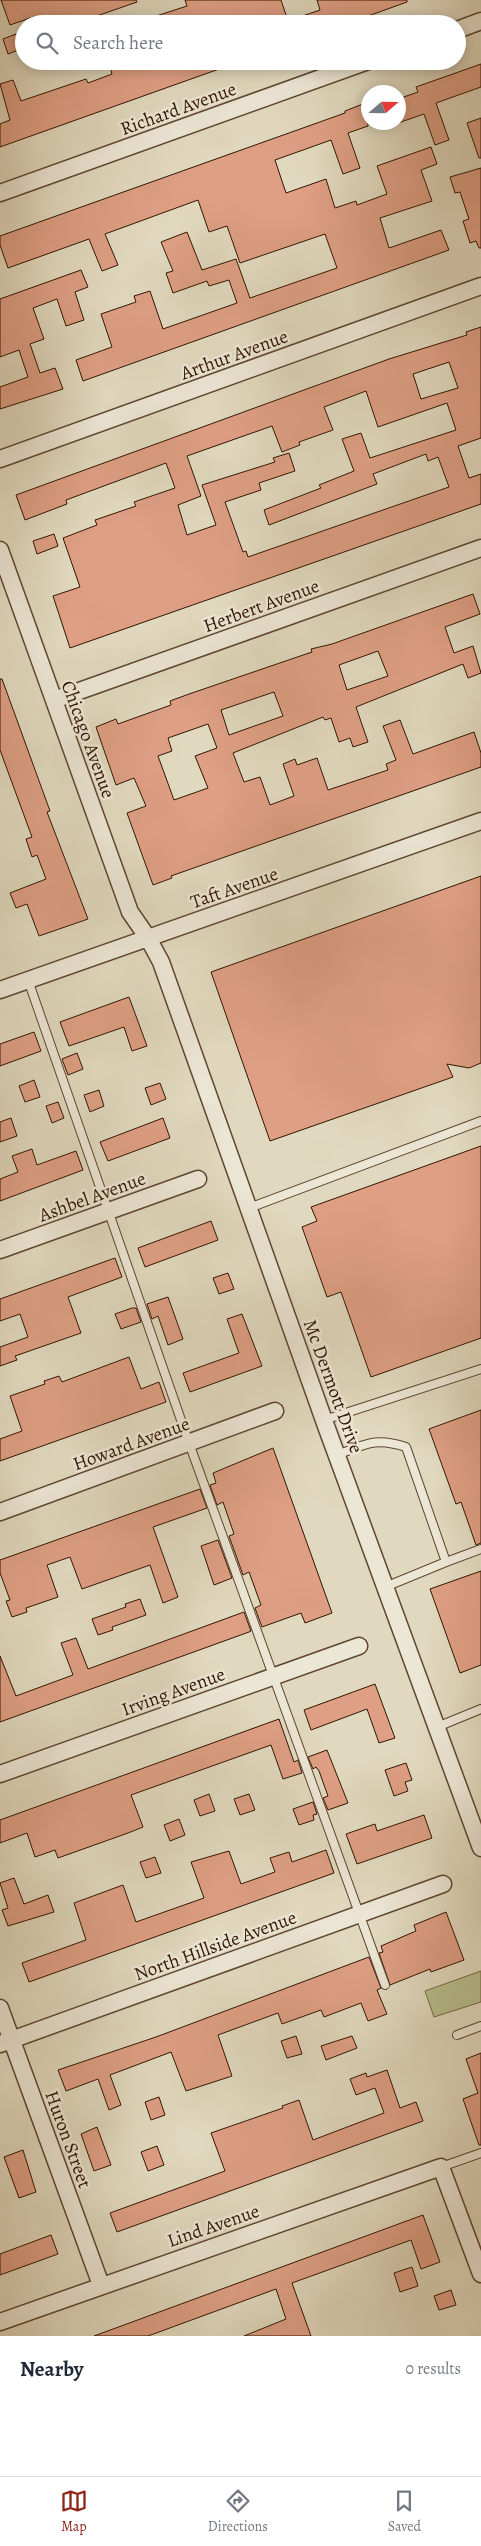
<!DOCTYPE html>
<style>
:root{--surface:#fff;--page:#f6f6f7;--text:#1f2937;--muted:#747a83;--line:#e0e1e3;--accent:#8f2418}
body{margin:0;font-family:Alegreya,serif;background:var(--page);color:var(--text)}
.compass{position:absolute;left:361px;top:85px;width:45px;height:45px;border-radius:50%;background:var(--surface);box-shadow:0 2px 12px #0003;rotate:70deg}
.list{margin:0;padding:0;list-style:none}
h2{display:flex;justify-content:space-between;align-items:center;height:65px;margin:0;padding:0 20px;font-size:21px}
h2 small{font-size:16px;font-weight:400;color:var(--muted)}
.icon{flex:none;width:28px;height:28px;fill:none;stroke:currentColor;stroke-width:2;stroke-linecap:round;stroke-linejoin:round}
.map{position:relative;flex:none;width:481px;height:2336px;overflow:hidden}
.search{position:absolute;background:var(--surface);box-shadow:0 2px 12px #0003;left:15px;right:15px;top:15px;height:55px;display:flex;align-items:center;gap:12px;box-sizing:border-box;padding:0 18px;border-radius:28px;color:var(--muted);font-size:19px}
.sheet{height:140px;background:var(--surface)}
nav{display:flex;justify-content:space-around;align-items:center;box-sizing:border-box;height:70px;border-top:1px solid var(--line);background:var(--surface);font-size:14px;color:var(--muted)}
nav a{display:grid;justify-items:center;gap:2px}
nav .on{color:var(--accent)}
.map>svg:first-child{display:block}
</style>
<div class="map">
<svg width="481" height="2336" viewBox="0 0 481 2336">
<rect width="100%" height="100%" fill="#e1d9bf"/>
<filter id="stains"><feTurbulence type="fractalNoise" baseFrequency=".004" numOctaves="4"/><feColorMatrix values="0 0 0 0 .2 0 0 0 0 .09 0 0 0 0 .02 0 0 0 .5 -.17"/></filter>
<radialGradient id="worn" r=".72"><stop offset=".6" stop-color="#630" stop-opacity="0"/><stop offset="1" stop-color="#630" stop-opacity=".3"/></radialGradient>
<!-- green -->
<path fill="#b8be8e" stroke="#756a47" d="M481 1971V2002L434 2017 425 1991Z"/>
<!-- building -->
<path fill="#de9f84" stroke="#321500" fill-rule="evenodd" d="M1 0H136L137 2 91 18 93 24H38L36 16 10 25Z
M185 0H281L288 21 320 10 317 0H407V2L346 24H141V21L187 6Z
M16 34 21 49 8 54 3 39Z
M108 61 236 63 0 147V124L10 120 0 84 13 80 21 101 86 79 88 83 112 74Z
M481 64V87L436 103 449 140 435 145 424 114 398 123V99L418 92 416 87Z
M368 102V126L348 133 360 168 343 174 331 140 275 160 286 193 326 179 335 208 356 201 357 205 387 194 377 166 431 147 437 164 421 170 432 201 380 218 389 248 441 230 449 250 83 381 76 360 112 347 101 314 136 302 134 296 150 291 163 329 237 303 229 280 209 286 207 281 173 293 166 273 173 271 161 242 187 232 202 270 236 259 250 298 337 268 325 234 240 263 227 226 209 232 198 200 105 234 118 265 102 271 89 239 8 268 0 245V236L345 113V111Z
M481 118V158H479L467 123Z
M481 168V248H479L476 241 470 243 463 221 469 219 460 192 455 193 450 177Z
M81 270 88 287 75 292 84 320 66 326 57 299 33 308 44 339 30 344 40 373 55 368 63 389 0 409V387L28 377 19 350 0 357V299Z
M481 327V438L458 446 469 478 481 474V504L70 648 53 596 80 587 63 538 97 525 95 520 136 506 134 502 175 488 166 463 66 500 67 504 25 520 16 495 389 359 467 335 466 332ZM449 362 458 388 421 399 413 374ZM366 391 378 427 447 403 456 430 370 458 361 433 342 439 354 471 319 485 321 488 264 510 269 525 377 484 373 474 426 454 428 461 438 457 449 487 248 557 246 551 243 552 225 502 261 490 259 483 295 471 289 453 273 458 275 462 202 485 216 525 187 535 178 505 201 496 187 456 272 426 282 452 300 445 299 442 333 430 324 407Z
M54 534 58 546 37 554 33 541Z
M473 594 480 614 445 627 454 653 473 646 481 673 468 678 463 664 356 707 368 742 353 747 350 738 339 742 331 718 325 720 323 717 233 753 244 782 260 777 270 805 294 796 283 764 295 759 297 765 317 758 328 790 388 770 386 764 396 760 383 726 400 720 413 754 474 732 481 753V767L171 876 172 878 153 885 127 813 146 806 134 778 116 785 96 727 116 719 118 724 171 705 170 701 189 694 312 652 311 649 332 644ZM378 651 388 676 347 690 339 665ZM274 692 283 716 229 735 221 710ZM208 724 217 748 195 756 208 788 174 800 158 756 172 751 168 738Z
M0 679H2L50 811 47 812 88 919 39 936 27 904 16 908 10 893 46 879 37 855 32 857 26 839 32 837 0 750Z
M481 876V1063L469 1068 447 1064 453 1077 270 1141 211 972Z
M129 997 147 1046 132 1051 124 1027 69 1046 60 1022Z
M34 1032 41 1051 0 1066V1044Z
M77 1053 83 1069 68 1075 62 1059Z
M34 1080 40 1097 25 1102 19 1086Z
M160 1083 166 1099 151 1105 145 1088Z
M99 1090 104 1106 90 1112 84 1095Z
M58 1102 64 1118 52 1123 46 1106Z
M11 1118 17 1136 0 1142V1122Z
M163 1118 170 1138 108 1161 100 1142Z
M481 1146V1338L371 1377 341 1292 327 1297 302 1227 317 1221 311 1207Z
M32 1149 37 1165 76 1151 83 1170 0 1201V1179L18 1172 12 1156Z
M211 1221 218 1240 145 1267 138 1248Z
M115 1258 122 1277 68 1297 81 1333 15 1356 17 1360 0 1366V1347L28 1337 20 1314 0 1321V1299Z
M228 1273 234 1289 219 1294 213 1278Z
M168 1297 183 1339 168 1345 158 1316 152 1319 147 1304Z
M132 1308H136L141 1322 121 1329 115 1314Z
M242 1314 262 1366 190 1392 183 1373 239 1353 227 1319Z
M129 1357 141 1389 159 1382 166 1402 0 1461V1439L22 1431 10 1396 45 1384 44 1381 59 1376 62 1382Z
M481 1410V1543L476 1545 461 1502 456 1504 429 1429Z
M273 1448 332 1613 305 1623 301 1613 262 1627 255 1608 261 1605 249 1572 243 1575 229 1536 234 1534 223 1502 217 1505 210 1485 216 1483 213 1473Z
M200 1489 207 1508 153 1527 178 1597 163 1603 150 1565 82 1589 70 1557 47 1565 58 1597 26 1608 27 1612 12 1617 6 1601 10 1600 0 1573V1560Z
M218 1540 232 1578 214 1585 201 1546Z
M481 1571V1665L460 1673 430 1589Z
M140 1599 146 1615 112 1627 113 1630 98 1635 92 1619 126 1607 125 1604Z
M244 1612 251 1631 249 1632 0 1722V1656L16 1696 73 1675 61 1643 76 1638 88 1669Z
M375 1684 395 1738 379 1743 367 1709 311 1730 304 1710Z
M279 1719 294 1762 298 1760 302 1773 283 1779 271 1745 131 1795 143 1827 128 1833 58 1858 55 1850 35 1857 27 1833 0 1843V1820Z
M327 1750 348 1803 328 1810 323 1798 328 1796 319 1771 316 1767 313 1769 308 1757Z
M406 1763 412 1780 405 1782 408 1791 394 1796 385 1770Z
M209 1794 215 1811 200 1816 194 1800Z
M249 1794 255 1810 240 1815 234 1799Z
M313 1802 317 1814 313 1815 314 1820 299 1825 293 1809Z
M424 1815 432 1838 357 1864 346 1834 375 1824 377 1831Z
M179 1819 185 1835 170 1841 164 1825Z
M326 1850 334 1873 29 1982 22 1963 86 1940 74 1903 123 1885 136 1922 204 1898 191 1862 229 1851 241 1884 275 1872 270 1858 289 1852 292 1862Z
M155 1857 161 1873 146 1878 140 1862Z
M14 1878 24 1904 48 1895 54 1912 8 1926 2 1910 8 1908 0 1883Z
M446 1912 464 1960 431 1972 430 1969 390 1985 379 1953 383 1952 381 1946 416 1931 414 1925Z
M369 1957 381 1988 377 1990 387 2014 368 2021 361 2003 324 2017 321 2010 282 2024 278 2013 218 2035 232 2076 186 2091 171 2052 110 2075 121 2105 109 2110 98 2079 66 2091 58 2070 156 2037Z
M296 2036 302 2054 287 2058 281 2041Z
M352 2036 357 2048 326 2060 321 2046Z
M481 2053V2145H479L463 2099 478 2093 466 2059Z
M387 2070 400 2108 416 2102 423 2121 117 2232 110 2213 225 2171 211 2133 283 2108 282 2106 299 2100 313 2140 384 2113 375 2088 356 2095 350 2079 366 2073 367 2077Z
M159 2097 165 2115 151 2120 145 2102Z
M97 2127 111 2165 94 2171 81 2134Z
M157 2146 164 2165 148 2171 141 2152Z
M23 2150 36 2192 19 2198 4 2157Z
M423 2215 440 2262 421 2269 411 2240 292 2283 311 2336H244L286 2319 276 2289 148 2336H94Z
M51 2235 58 2254 0 2275V2254Z
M412 2267 418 2286 400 2292 394 2273Z
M451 2290 456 2305 439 2310 434 2296Z"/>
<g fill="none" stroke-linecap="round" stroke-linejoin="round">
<!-- service casing -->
<g stroke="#5e4630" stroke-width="10">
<path id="service" d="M28 980 189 1443 385 1985
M249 1208 481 1121
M324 1420 481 1369
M337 1455C366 1444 375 1437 406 1447L446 1562 385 1587
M446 1562 481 1549
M437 1727 481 1709
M457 2035 481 2026
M441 2167 481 2153"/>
</g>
<!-- minor casing -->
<g stroke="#5e4630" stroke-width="19">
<path id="minor" d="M457 30 481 21
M0 193 368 61
M0 459 481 286
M0 550 130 912 148 938 161 962 326 1426 481 1848
M54 700 481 548
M0 990 481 821
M0 1250 198 1179
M0 1512 275 1411
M0 1774 359 1646
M0 2008 101 2285
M0 2044 443 1884
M0 2322 441 2167 481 2274"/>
</g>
<!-- service -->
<use href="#service" stroke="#ece6d5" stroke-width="8"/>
<!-- minor -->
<use href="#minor" stroke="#ece6d5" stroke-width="16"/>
</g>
<g text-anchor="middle" stroke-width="5" stroke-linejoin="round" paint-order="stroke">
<!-- street labels -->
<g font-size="19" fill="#321500" stroke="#ece6d5">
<text transform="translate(178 108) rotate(-20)" y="7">Richard Avenue</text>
<text transform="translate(234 354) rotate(-20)" y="7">Arthur Avenue</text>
<text transform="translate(261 605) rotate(-20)" y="7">Herbert Avenue</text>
<text transform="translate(89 739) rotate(70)" y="7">Chicago Avenue</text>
<text transform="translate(234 887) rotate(-19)" y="7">Taft Avenue</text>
<text transform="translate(92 1196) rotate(-20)" y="7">Ashbel Avenue</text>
<text transform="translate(334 1386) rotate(70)" y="7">Mc Dermott Drive</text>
<text transform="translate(131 1443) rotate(-20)" y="7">Howard Avenue</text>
<text transform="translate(173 1691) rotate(-20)" y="7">Irving Avenue</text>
<text transform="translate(215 1945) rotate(-20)" y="7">North Hillside Avenue</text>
<text transform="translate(69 2139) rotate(70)" y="7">Huron Street</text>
<text transform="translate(213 2225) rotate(-19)" y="7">Lind Avenue</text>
</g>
</g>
<rect width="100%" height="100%" filter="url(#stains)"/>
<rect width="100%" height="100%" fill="url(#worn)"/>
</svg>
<svg class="compass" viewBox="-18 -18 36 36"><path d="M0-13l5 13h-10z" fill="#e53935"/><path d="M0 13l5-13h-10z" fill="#747a83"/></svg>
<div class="search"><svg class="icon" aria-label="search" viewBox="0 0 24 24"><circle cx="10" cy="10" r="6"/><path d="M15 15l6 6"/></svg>Search here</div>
</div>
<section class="sheet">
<h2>Nearby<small>0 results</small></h2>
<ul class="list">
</ul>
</section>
<nav>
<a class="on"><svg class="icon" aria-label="map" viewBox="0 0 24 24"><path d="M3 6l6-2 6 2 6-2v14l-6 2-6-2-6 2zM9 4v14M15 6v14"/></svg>Map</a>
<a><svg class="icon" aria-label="directions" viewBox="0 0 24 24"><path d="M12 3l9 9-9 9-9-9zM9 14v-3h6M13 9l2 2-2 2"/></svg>Directions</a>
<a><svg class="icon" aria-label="saved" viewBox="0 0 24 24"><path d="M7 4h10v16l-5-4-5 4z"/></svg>Saved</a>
</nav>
